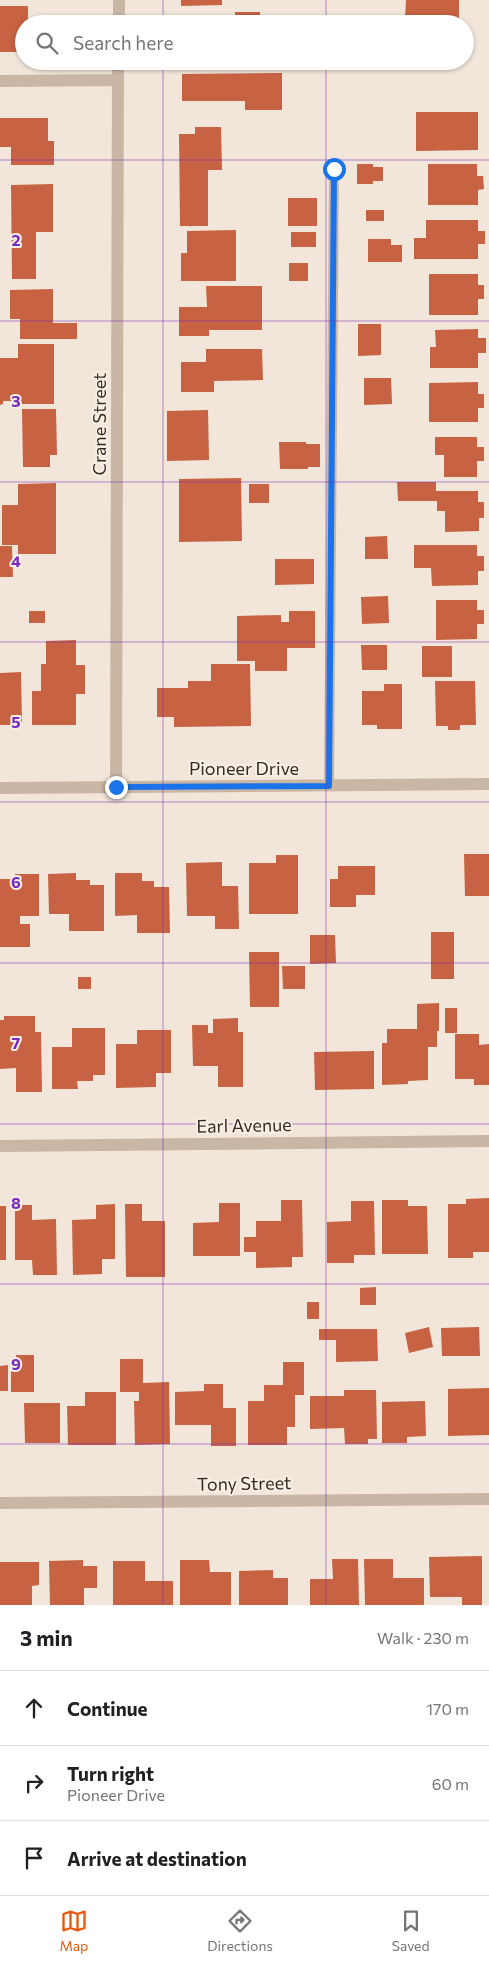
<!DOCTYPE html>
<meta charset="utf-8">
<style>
:root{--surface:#fff;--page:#f2f2f2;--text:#202124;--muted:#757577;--line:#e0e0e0;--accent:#ea580c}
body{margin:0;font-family:Commissioner,sans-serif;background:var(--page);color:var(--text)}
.stop{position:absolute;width:15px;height:15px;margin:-11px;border:4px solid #1a73e8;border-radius:50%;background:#fff}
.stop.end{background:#1a73e8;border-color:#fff;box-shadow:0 1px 5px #0008}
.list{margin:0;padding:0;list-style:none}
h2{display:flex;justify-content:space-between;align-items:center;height:65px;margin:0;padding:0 20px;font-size:21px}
h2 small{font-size:16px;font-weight:400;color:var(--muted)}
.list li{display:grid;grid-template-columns:32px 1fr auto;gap:15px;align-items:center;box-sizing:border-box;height:75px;padding:0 20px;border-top:1px solid var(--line)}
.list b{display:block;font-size:19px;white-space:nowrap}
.list p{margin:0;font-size:16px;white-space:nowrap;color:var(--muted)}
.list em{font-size:16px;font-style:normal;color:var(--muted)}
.icon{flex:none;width:28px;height:28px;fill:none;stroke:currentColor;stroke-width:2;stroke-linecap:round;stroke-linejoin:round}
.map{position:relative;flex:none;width:489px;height:1605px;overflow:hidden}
.search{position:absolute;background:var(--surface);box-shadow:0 1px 4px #0004;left:15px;right:15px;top:15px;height:55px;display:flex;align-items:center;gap:12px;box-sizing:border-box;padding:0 18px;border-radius:28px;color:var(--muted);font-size:19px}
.sheet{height:290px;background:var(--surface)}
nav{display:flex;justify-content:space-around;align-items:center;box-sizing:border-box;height:70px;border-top:1px solid var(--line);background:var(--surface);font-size:14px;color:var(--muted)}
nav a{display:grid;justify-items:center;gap:2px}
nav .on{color:var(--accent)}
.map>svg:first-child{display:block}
</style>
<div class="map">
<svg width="489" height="1605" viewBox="0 0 489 1605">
<rect width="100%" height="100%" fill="#f1e6d9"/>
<!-- building -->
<path fill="#c76242" d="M181 0H222V5L181 6Z
M406 0H459V24H418L419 17H405Z
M0 6H28V19H34V24H24V52H0Z
M235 12H260V24H235Z
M184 20H207V24H184Z
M181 61H225V64H181Z
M282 73V110H245V101H182V74Z
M416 112H478V150L416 151Z
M0 118H48V141H54V165H11V147H0Z
M195 127H221L222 170H208V226H180L179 134H195Z
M357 164H373V167H383V181H373V184H357Z
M428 164H477V176H483L484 189 478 190V205H428Z
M53 184V232H36V279H12L11 185Z
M288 198H317V226H288Z
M366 210H384V221H366Z
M426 220H478V231H485V244H478V259H414V238H426Z
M236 230V281H181V253H187V231Z
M291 232H316V247H291Z
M368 239H391V245H402V262H368Z
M289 263H308V281H289Z
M429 274H478V285H484V299H478V315H429Z
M206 286H262V330H209V336H179V307H207Z
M53 289V323H77V339H20V319H10V290Z
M358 324H381V355L358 356Z
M478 329V338H486V353H478V368H430V347H436L435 330Z
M18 344H54V404H19V401H3V404L0 405V358H18Z
M206 349H262L263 380 214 381V392H181V362H206Z
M364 378H391L392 404 364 405Z
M478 382V394H484V408H478V422H429V383Z
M22 409H56L57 455H50V467H23Z
M208 410 209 460 167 461V411Z
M435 437H477V447H484V461H477V477H444V455H435Z
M279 442H306V444H320V467H308V469H280Z
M241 478 242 541 179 542V479Z
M397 482H436V491H478V502H484V518H479V531L445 532V511H437V501H398Z
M56 483V554H18V545H2V505H18V484Z
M249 484H269V503H249Z
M387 536 388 559H365V537Z
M414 545H477V556H484V571H478V585L432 586 431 568H414Z
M0 546H12L13 577H0Z
M275 559H314V584L275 585Z
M388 596 389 623 362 624 361 597Z
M436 600H477V610H484V624H477V639L436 640Z
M29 611H45V623H29Z
M289 611H315V648H287V671H255V661H237V616L281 615V622H289Z
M76 640V665H85V694H76V725H32V691H41V664H46V641Z
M361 645H387V670H362Z
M422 646H452V677H422Z
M211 664H250L251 726 174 727V717H157V688H188V681H211Z
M21 672 22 725H0V673Z
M435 681H475L476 725H460V730H448V726H436Z
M384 684H402V729H377V725H362V691H384Z
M464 854H489V896H465Z
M276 855H298V914H249V863H276Z
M222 862V886H238L239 929H215V916H187L186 863Z
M338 866H375V895H356V907H330V879H338Z
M76 873V880H90V885H104V931H69V914H49L48 874Z
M115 873H142V881H154V887H169L170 933H137V915L115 916Z
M15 874H39V916H20V924H30V947H0V879H15Z
M431 932H454V979H431Z
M310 935H335L336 963 310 964Z
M249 952H279V1007H250Z
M282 966H305V989H283Z
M78 977H91V989H78Z
M439 1003V1031H437V1047H428V1080L408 1081V1084L382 1085V1043H387V1029H417V1004Z
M445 1008H457V1033H445Z
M4 1016H35V1032H41L42 1092H16V1068L0 1069V1020H4Z
M238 1018V1032H243V1087H218V1066H193L192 1025H208V1033H213V1019Z
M72 1028H105V1075H93V1081H77L78 1089H52V1047H72Z
M137 1030H171V1073H156V1087L116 1088V1044H137Z
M455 1034H479V1045L489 1044V1085H474V1079H455Z
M374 1051V1089L315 1090 314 1052Z
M489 1198V1252H473V1258H448V1204H466V1199Z
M281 1200H302L303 1257H292V1267L256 1268V1252H244V1237H256V1221H281Z
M382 1200H408V1206H427L428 1254H382Z
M351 1201H374L375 1255H354V1263H327V1222L351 1221Z
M219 1203H240V1256H193V1223L219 1222Z
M115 1204V1259H102V1274L73 1275 72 1220 96 1219V1205Z
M125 1204H142V1221H165V1277H126Z
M15 1205H32V1220L56 1219 57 1275H33L32 1260H15Z
M0 1206H6V1260H0Z
M376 1287V1305H360V1288Z
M307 1302H319V1319H307Z
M429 1327 433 1347 409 1353 405 1333Z
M479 1327 480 1356H442L441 1328Z
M319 1329H377L378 1361 336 1362V1340H319Z
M16 1355H34V1392H11V1369H16Z
M120 1359H143V1383L169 1382 170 1444 135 1445 134 1401H139V1392H120Z
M283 1362H304V1395H295V1427H287V1445H248V1401H264V1385H283Z
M8 1365V1391H0V1366Z
M204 1384H223V1408H236V1446H211V1425H175V1392L204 1391Z
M489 1388V1435L448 1436V1389Z
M344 1390H376L377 1439H368V1444H345L344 1428 310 1429V1396H344Z
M85 1392H116V1445H68L67 1406H85Z
M425 1401 426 1436 407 1437V1443H382V1402Z
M24 1403H60V1443H25Z
M482 1556V1605H462V1597H430L429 1557Z
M332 1559H358L359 1605H310V1579H333Z
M364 1559H393V1578H424V1605H365Z
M83 1560V1566H97V1588H84V1605H50L49 1561Z
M180 1560H209L210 1572H231V1605H180Z
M113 1561H145V1581H173V1605H113Z
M0 1562H39V1585L32 1586V1605H0Z
M273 1570V1578H288V1605H239V1571Z"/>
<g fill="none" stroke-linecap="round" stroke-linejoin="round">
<!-- service -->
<path stroke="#c9b6a5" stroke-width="10" d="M329 786 334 169"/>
<!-- minor -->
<path stroke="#c9b6a5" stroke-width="12" d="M119 24V0
M0 81 118 80
M116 787 118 61
M0 1146 489 1141
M0 1503 489 1499"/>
<!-- tertiary -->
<path stroke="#c9b6a5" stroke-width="12" d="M0 788 489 784"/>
</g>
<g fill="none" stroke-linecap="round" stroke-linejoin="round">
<!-- route -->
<path stroke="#1a73e8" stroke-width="6" d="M116 787 329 786 334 169"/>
</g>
<!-- grid -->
<path fill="none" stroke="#7b2cbf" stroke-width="1" stroke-opacity="0.55" d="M163 0V24M326 0V24M163 61V1605M326 61V1605M0 160H489M0 321H489M0 482H489M0 642H489M0 802H489M0 963H489M0 1124H489M0 1284H489M0 1444H489"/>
<g text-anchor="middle" stroke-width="4" stroke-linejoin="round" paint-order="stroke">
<!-- street labels -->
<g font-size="18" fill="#352b26" stroke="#f9f0e5">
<text transform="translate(100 424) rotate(-90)" y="6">Crane Street</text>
<text x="244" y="775">Pioneer Drive</text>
<text transform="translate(244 1126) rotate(-1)" y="6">Earl Avenue</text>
<text transform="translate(244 1484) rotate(-1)" y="6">Tony Street</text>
</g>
</g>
<g font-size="16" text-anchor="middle" font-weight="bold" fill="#7b2cbf" stroke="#f9f0e5" stroke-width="4" stroke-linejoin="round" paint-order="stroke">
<text x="16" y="246">2</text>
<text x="16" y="407">3</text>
<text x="16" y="567">4</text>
<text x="16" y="728">5</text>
<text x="16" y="888">6</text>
<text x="16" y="1049">7</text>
<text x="16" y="1209">8</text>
<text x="16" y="1370">9</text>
</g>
</svg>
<div class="stop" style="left:334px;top:169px"></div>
<div class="stop end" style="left:116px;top:787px"></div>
<div class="search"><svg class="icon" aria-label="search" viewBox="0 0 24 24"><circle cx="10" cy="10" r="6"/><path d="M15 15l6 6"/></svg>Search here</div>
</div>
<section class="sheet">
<h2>3 min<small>Walk · 230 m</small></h2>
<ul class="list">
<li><svg class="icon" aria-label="ahead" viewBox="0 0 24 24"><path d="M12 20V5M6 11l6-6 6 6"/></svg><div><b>Continue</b></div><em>170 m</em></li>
<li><svg class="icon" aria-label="right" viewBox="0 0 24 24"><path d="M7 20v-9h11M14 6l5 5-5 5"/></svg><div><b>Turn right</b><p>Pioneer Drive</p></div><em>60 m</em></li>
<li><svg class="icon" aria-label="arrive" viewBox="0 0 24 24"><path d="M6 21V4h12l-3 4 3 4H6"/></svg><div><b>Arrive at destination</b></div></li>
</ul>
</section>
<nav>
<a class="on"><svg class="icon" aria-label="map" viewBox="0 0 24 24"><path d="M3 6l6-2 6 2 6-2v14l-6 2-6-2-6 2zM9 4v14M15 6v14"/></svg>Map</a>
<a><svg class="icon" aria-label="directions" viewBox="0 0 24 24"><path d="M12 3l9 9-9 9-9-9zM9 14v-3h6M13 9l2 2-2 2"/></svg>Directions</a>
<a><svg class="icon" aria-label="saved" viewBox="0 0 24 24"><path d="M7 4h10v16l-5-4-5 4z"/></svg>Saved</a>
</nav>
